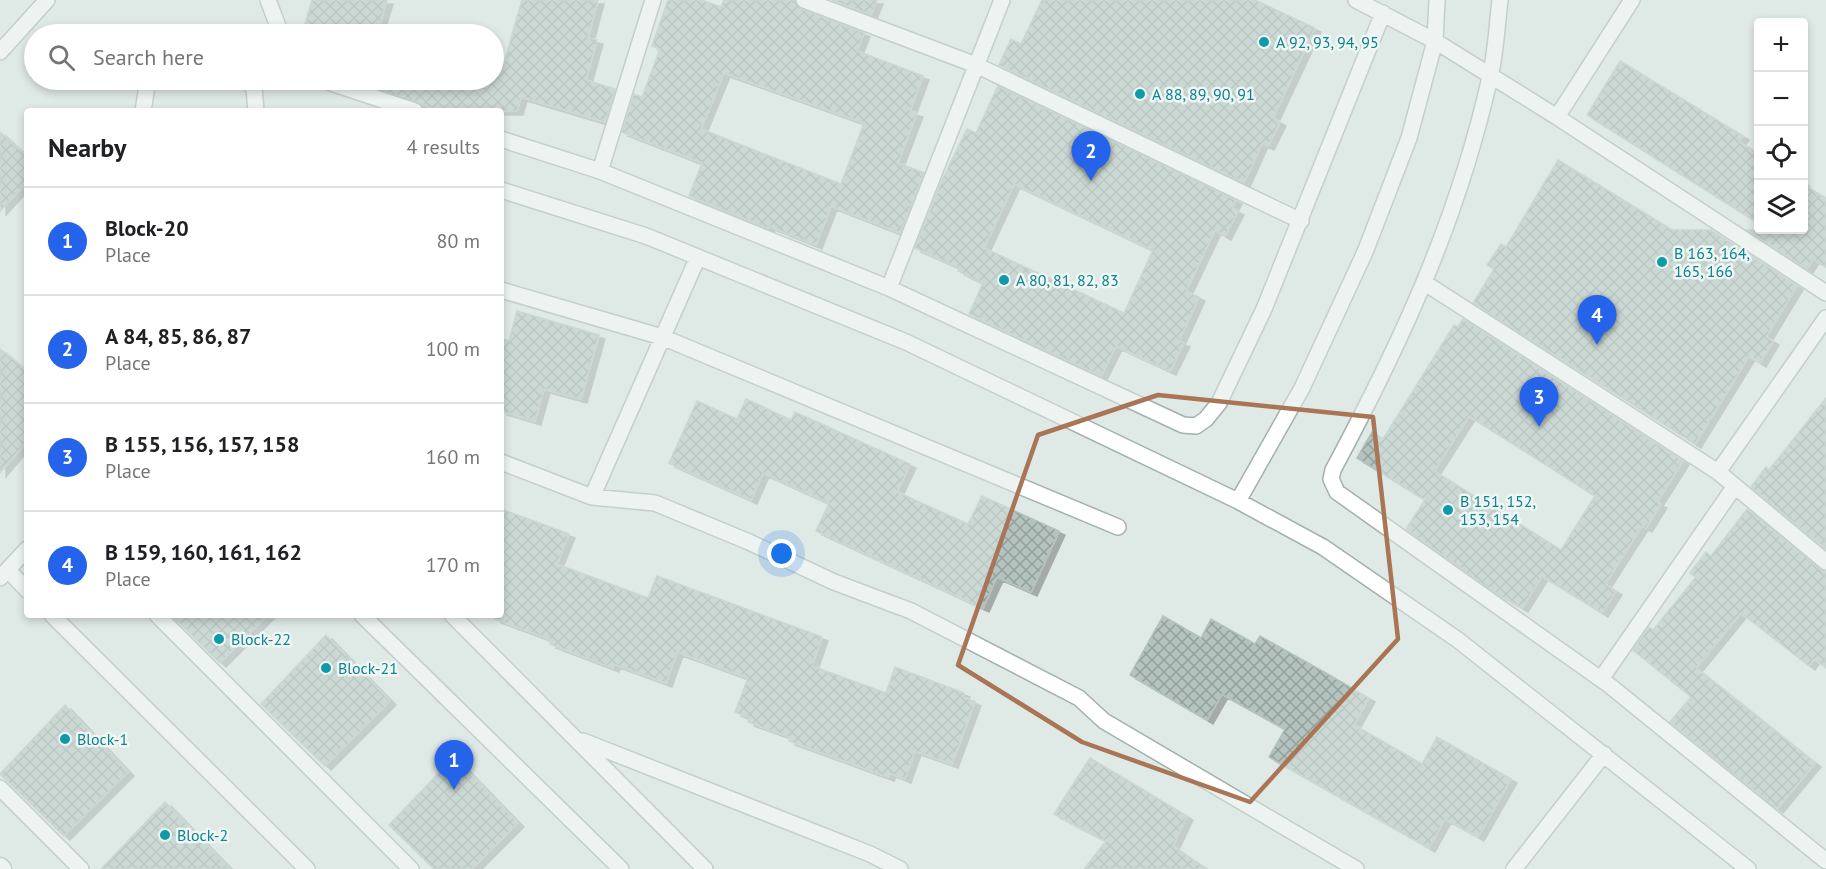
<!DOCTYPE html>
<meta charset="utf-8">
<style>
:root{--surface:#fff;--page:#f6f6f6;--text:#202124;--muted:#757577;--line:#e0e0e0;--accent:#2563eb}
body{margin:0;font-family:"PT Sans",sans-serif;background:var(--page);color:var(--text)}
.controls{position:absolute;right:18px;top:18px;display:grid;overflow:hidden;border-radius:6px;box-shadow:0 3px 9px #0003}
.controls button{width:54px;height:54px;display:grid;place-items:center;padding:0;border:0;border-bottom:2px solid var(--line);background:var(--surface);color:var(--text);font:30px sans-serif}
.you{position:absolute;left:782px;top:554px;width:21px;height:21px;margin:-15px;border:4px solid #fff;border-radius:50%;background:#1a73e8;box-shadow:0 0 0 9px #1a73e833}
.badge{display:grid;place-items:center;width:39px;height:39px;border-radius:50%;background:var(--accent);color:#fff;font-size:20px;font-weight:700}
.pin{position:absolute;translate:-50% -50px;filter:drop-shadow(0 2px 3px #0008)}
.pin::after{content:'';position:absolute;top:32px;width:21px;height:18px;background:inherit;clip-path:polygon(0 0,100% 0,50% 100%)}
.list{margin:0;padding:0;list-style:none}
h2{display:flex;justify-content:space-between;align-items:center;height:78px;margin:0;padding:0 24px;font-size:26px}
h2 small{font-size:20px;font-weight:400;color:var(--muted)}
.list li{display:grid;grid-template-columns:39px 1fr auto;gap:18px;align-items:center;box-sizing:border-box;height:108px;padding:0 24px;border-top:2px solid var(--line)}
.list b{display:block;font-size:22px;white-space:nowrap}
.list p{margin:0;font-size:20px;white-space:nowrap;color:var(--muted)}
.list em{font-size:20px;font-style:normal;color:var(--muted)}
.icon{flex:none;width:33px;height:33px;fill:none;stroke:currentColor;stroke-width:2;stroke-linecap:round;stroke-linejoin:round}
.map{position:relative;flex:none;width:1826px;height:869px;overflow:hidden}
.search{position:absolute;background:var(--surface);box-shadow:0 3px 9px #0003;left:24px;top:24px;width:480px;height:66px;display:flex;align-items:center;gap:15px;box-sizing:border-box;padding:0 21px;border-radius:33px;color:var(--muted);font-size:22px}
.panel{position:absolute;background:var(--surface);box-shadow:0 3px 9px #0003;left:24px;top:108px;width:480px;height:510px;border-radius:6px}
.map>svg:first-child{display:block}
</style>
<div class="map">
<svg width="1826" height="869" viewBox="0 0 1826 869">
<defs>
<pattern id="building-cross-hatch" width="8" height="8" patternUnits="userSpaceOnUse" patternTransform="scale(1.5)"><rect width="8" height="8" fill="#b5c3bf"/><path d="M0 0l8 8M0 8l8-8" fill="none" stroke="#939f9c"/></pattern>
<filter id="shadow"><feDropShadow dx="6" dy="4" stdDeviation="0" flood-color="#0004"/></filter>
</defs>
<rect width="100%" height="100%" fill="#dfe9e6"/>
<!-- building -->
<path fill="url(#building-cross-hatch)" stroke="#b3c2bd" stroke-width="1.5" fill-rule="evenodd" filter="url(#shadow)" d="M312 0H387L377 34H302Z
M522 0H598L588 38 597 40 586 80 615 89 605 122 521 97 517 111H440L358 82V80H494V68L502 70Z
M668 0H701L721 7 724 0H794L801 9 864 33 857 51 923 76 910 111 917 113 898 163 924 173 900 233 831 206 816 245 769 226 768 228 689 196 702 163 622 132 634 94 642 97 660 49 652 46ZM724 73 864 123 841 184 701 129Z
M832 0H877L871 15Z
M1042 0H1255L1315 28 1273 118 1280 122 1268 146 1262 143 1244 183 999 65 1011 39 1021 44Z
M1620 61 1743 136 1739 142 1758 153V223L1587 115Z
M998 86 1236 200 1232 208 1238 211 1225 236 1215 230 1186 291 1199 297 1179 341 1184 343 1170 371 1116 346 1101 376 969 314 983 283 958 271 960 268 915 248 942 180 967 129 976 133ZM1014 184 1153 250 1124 313 984 248Z
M0 132 27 157V182L0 211Z
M1558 160 1672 230H1711L1797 286 1766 337 1773 341 1760 363 1749 356 1695 444 1473 303 1494 269 1487 265 1501 244 1506 247Z
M1803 181 1804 185 1826 198V267L1813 259 1807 269 1747 230H1803Z
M517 311 599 335 581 399 544 389 535 421 501 411V338L509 341Z
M1463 319 1683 461 1657 502 1661 504 1646 528 1642 526 1605 584 1616 591 1602 613 1542 576 1522 608 1494 592 1406 529 1425 500 1357 458 1372 432 1383 439 1454 325 1458 327ZM1469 416 1595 496 1561 550 1434 471Z
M0 349 27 371V441L0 473Z
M1826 398V549L1751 487 1766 467 1769 470Z
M746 399 791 420 795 412 910 464 897 492 968 524 982 496 1059 531 1031 592 997 577 983 608 816 531 829 503 763 473 751 500 669 463 697 401 737 419Z
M501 509 569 534 557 564 648 598 657 576 822 637 812 666 886 693 895 667 964 693 963 697 975 702 952 764 915 751 905 779 890 773 888 777 789 741 790 737 748 722 750 718 735 712 748 678 677 652 666 683 614 664 613 668 550 644 552 640 495 619 496 615H501Z
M1747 509 1820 569 1826 572V668L1814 659 1809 666 1741 613 1696 668 1815 763 1777 809 1670 722 1691 697 1633 650 1649 627 1653 630 1696 577 1690 573 1706 552 1711 556Z
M171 615H268L220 663Z
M1163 616 1201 638 1211 619 1255 644 1260 636 1324 672 1369 698 1354 725 1422 764 1437 737 1511 779 1478 837 1445 819 1429 848 1269 757 1285 729 1222 694 1207 720 1130 675Z
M326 635 390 701 325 766 261 704Z
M65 705 128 772 64 836 0 774Z
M454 757 518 823 472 869H434L389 825Z
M1090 758 1187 816 1173 846 1207 869H1084L1106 841 1054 814Z
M165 802 230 869H101Z"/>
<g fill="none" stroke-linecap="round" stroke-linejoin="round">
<!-- lane casing -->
<g stroke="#a3b0ad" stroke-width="18">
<path id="lane" d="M268 0 281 34
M804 0 976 65 1301 221
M1356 0 1435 41 1557 117 1826 293
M1500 0C1497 25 1496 52 1490 77 1458 220 1402 341 1333 470L1331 479 1337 492 1609 685 1826 861
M0 52 47 0
M246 80 254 88 256 111
M322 80 415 111
M143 111 147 86 153 80
M1557 117 1632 0
M501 139 600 171 653 0
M600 171 889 288 1183 425 1196 426 1206 419 1219 403 1264 309 1383 13
M501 190 646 236 906 342 1238 501 1323 547 1458 640 1748 869
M1425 283 1718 472 1826 562
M889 288 1002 0
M501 290 662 337 1118 527
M501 462 592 497 655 503 749 542 834 582 911 611 1079 698 1104 721 1356 869
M1718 472 1826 318
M592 497 698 257
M1238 501 1302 388 1365 252 1409 138 1435 41 1437 0
M8 570 27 590
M0 578 27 549
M52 615 307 869
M157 615 411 869
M362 615 621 869
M452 615 705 869
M1601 679 1735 486
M583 741 870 854 900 869
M0 788 81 869
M1514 869 1604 754"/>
</g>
<!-- street casing -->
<g stroke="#a3b0ad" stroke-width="21">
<path id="street" d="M0 867 2 869"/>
</g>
<!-- lane -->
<use href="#lane" stroke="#fff" stroke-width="15"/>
<!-- street -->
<use href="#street" stroke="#fff" stroke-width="18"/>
</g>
<!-- marked area -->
<path d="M0 0H1826V869H0ZM1158 395 1373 417 1398 639 1250 802 1082 742 958 665 1038 435Z" fill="#dfe9e6" fill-opacity=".55" fill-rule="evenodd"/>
<path fill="none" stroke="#a97555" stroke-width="4.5" stroke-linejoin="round" d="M1158 395 1373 417 1398 639 1250 802 1082 742 958 665 1038 435Z"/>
<!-- markers -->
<g fill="#0f9aa8" stroke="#eff6f3" stroke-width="2">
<circle cx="1264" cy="42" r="6"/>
<circle cx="1140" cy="94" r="6"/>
<circle cx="1662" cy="262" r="6"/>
<circle cx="1004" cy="280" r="6"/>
<circle cx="1448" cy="510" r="6"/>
<circle cx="219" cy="639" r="6"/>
<circle cx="326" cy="668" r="6"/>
<circle cx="65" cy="739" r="6"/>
<circle cx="165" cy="835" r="6"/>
</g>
<g text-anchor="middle" stroke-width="5" stroke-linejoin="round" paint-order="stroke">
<!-- culture labels -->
<g font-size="16" fill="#0d838f" stroke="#eff6f3" text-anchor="start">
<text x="1276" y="48">A 92, 93, 94, 95</text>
<text x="1152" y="100">A 88, 89, 90, 91</text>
<text x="1674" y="259">B 163, 164,<tspan x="1674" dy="18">165, 166</tspan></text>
<text x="1016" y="286">A 80, 81, 82, 83</text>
<text x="1460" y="507">B 151, 152,<tspan x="1460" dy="18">153, 154</tspan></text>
<text x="231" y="645">Block-22</text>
<text x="338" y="674">Block-21</text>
<text x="77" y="745">Block-1</text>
<text x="177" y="841">Block-2</text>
</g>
</g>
</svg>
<div class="controls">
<button>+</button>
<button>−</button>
<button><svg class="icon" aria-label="locate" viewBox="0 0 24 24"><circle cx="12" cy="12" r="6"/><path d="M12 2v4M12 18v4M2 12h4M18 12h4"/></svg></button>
<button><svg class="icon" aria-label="layers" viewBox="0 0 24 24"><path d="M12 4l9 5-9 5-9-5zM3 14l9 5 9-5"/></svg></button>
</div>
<div class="you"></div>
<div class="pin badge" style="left:454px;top:790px">1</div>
<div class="pin badge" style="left:1091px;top:181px">2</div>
<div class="pin badge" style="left:1539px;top:427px">3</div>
<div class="pin badge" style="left:1597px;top:345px">4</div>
<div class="search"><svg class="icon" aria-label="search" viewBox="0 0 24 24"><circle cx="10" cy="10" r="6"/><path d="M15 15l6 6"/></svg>Search here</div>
<section class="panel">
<h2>Nearby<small>4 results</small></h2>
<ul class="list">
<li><span class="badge">1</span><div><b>Block-20</b><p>Place</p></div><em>80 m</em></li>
<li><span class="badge">2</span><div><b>A 84, 85, 86, 87</b><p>Place</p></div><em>100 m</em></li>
<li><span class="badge">3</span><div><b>B 155, 156, 157, 158</b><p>Place</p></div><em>160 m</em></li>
<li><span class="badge">4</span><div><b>B 159, 160, 161, 162</b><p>Place</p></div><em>170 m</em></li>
</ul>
</section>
</div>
